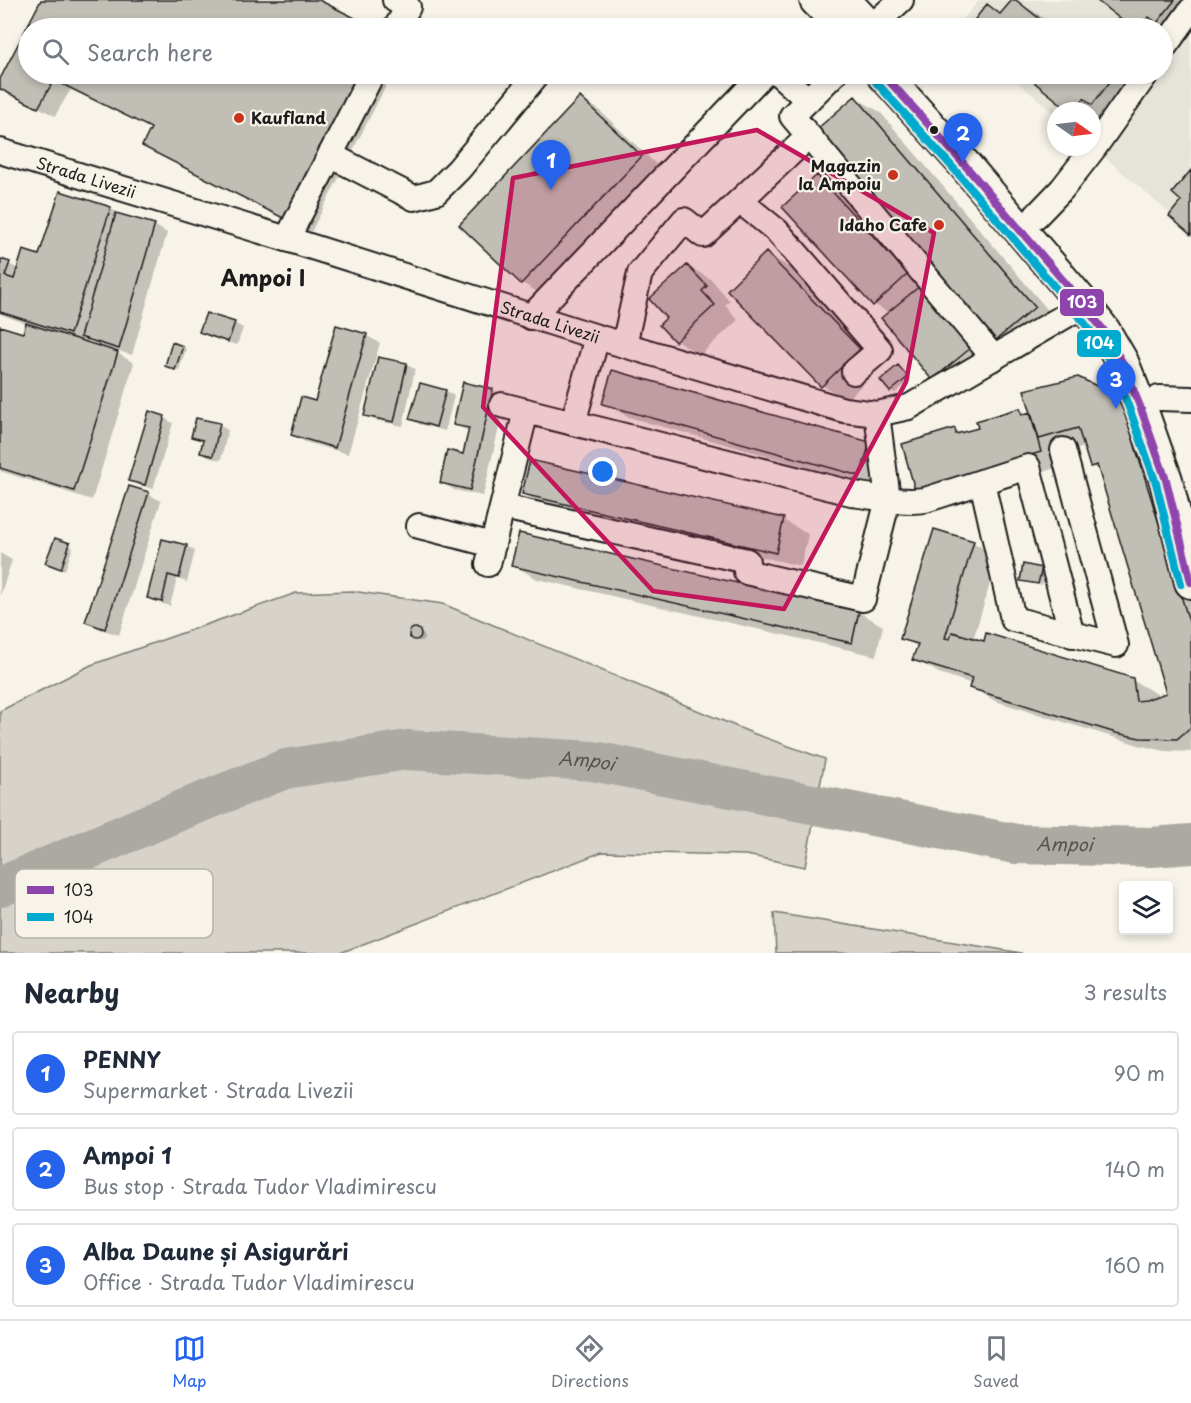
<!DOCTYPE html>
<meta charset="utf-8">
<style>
:root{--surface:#fff;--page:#f6f6f7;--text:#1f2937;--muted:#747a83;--line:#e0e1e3;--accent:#2563eb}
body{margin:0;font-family:"Playpen Sans",sans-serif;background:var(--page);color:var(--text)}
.controls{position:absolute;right:18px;bottom:18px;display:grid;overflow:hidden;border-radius:6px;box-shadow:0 3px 9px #0003}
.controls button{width:54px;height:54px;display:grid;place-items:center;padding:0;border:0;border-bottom:2px solid var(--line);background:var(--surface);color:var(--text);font:30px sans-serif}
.compass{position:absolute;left:1047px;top:102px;width:54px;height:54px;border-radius:50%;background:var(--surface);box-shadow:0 3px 9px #0003;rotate:104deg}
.you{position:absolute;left:603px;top:472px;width:21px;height:21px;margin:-15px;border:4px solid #fff;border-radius:50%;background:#1a73e8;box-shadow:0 0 0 9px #1a73e833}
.badge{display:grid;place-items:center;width:39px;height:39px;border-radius:50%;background:var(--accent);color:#fff;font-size:20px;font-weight:700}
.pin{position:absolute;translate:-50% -50px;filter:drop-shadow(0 2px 3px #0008)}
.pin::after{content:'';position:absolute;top:32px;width:21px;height:18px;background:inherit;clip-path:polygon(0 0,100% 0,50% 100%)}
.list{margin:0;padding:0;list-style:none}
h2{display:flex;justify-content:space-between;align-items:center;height:78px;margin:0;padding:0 24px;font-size:26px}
h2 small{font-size:20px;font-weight:400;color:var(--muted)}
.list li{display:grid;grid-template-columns:39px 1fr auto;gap:18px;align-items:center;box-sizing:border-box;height:84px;margin:0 12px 12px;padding:0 12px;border:2px solid var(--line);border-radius:6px}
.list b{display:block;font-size:22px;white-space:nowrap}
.list p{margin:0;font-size:20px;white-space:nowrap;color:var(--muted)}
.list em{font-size:20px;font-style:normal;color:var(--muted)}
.icon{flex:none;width:33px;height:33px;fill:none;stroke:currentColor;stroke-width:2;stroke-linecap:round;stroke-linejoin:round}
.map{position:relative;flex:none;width:1191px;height:953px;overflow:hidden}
.search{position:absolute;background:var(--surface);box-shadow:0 3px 9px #0003;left:18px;right:18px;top:18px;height:66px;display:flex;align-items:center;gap:15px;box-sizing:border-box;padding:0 21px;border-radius:33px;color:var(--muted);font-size:22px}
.sheet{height:366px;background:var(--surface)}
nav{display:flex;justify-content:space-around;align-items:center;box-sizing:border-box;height:84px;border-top:2px solid var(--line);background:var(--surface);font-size:16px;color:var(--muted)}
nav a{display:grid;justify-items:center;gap:3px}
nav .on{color:var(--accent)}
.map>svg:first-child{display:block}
</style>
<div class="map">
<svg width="1191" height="953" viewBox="0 0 1191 953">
<rect width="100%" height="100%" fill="#f7f3e8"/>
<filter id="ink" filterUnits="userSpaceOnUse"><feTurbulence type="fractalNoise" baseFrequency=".0167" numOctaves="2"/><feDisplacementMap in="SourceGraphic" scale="12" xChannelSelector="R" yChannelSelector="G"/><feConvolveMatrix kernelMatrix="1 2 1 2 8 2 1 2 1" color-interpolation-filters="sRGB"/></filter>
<g filter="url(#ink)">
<!-- built -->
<path fill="#e6e3d9" d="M979 0H1191V232L1092 146V111H1056V115L1008 74H1162V28H956Z"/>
<!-- green -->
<path fill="#d7d3cb" stroke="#7a7874" stroke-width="1.5" d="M351 591 443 604 752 733 825 759 805 867 746 855 602 852 340 953H0V711L91 665 296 593Z
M774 913 1022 953H776Z"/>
<!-- shadow -->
<path fill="#0003" fill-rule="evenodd" d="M43 0H316L371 28H28V74H392L311 232 161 155 152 128 71 89 55 116 0 87V83Z
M1014 0 1038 14 1056 28H970L987 6 1002 15Z
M1099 0H1186L1162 45V28H1134Z
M1026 74H1112L1137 93 1098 126 1092 122V111H1073Z
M856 98 880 112 1058 322 1022 353 997 339 819 129Z
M581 99 598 109 658 166 539 293 522 283Z
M817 177 841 191 995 361 957 393 933 378 889 313 874 304Z
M110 208 125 217 154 225 167 233 132 355 112 349V350L134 363 92 500 0 471V327L24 334 27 324 0 314V266L2 261 19 269 40 257ZM89 340 98 346 87 344Z
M767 254 791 268 884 363 847 400 822 385Z
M688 266 712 280 730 301 725 305 738 320 700 355 676 340 668 319Z
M234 323 243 328 237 345 209 337 201 332Z
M337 327 367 336 380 343 348 454 305 442 292 435 316 403Z
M183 347 186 349 179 370 170 368Z
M379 358 407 365 415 369 403 426 374 420 366 415Z
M898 367 901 369 911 380 895 393 891 391 882 380Z
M493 390 506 397 483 496 454 490 441 482 464 456 470 432 454 424Z
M446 391 454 396 445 431 419 424 411 419Z
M1120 398 1191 564V752L1165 751 1142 746 995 701 971 687 972 684 939 673 914 659 918 647 902 638 935 531 974 543 998 557 973 640 1132 680 1157 694V698L1168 694 1100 471 1091 466 1085 447 1065 452V465L992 487 994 492 949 505 917 489 954 430 962 434 979 429 1020 410 1034 416Z
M604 403 869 444 885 489 628 417Z
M164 418 173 423 153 489 139 485 130 480Z
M219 425 228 430 221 460 210 458 201 453 204 442 193 437Z
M148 494 161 501 119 635 100 629 87 622Z
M524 494 783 520 808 534 801 566 548 508Z
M56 540 73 547 65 570 51 565Z
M187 546 195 551 187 582 177 579 170 606 157 602 149 598Z
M0 553 12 560 0 596Z
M513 565 859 612 883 626 876 656 537 579Z
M1041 570 1045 572 1042 585 1025 582 1021 580Z
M415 630 424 635V639L422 641H417L411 636V632Z"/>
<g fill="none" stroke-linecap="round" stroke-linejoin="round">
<!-- river -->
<path stroke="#aca9a2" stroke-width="40" id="s1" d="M0 887 172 814 285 769 407 750 593 761 1016 844 1152 847 1191 844"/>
</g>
<!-- building -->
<path fill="#c0beb5" stroke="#1c1c1c" stroke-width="1.5" d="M41 0H319L375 28H28V74H370L293 223 142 146 151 128 54 80 38 108 0 89V79Z
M1012 0H1016L1051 28H968L987 4 1000 14Z
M1096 0H1175L1157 23 1149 17 1140 28H1132Z
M1024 74H1107L1113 78 1092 105 1084 98 1074 111H1070Z
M855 96 1035 307 996 340 817 129Z
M580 97 642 156 521 284 459 225Z
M1191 170V235L1169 216 1181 201 1172 193Z
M817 175 908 274 873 306 782 207Z
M60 191 111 207 70 334 0 312 1 259 10 262 5 276 14 279 23 250 39 255Z
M116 213 155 224 119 349 80 337Z
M766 252 860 349 821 387 727 290Z
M687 265 707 286 702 291 715 305 675 342 659 325 666 318 649 299Z
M921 285 972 347 932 380 881 318Z
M206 313 235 322 228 342 199 332Z
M26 323 118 352 74 491 0 468V326L23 333Z
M336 325 367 334 335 448 291 435 301 397 315 401Z
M172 342 183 346 175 370 165 366Z
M378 357 407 363 394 422 364 416Z
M898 365 908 377 890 392 880 380Z
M612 370 870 442 860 476 602 404Z
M1078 377 1120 397 1191 628V727L1177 739 1140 738 1116 733 969 688 972 678 912 660 918 644 900 639 934 529 974 541 945 638 950 639 952 632 984 641 986 633 1133 678 1136 701 1145 700 1166 693 1097 465 1090 467 1078 428 1039 439 1024 390Z
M463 382 493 389 470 490 440 483 447 450 463 454 469 428 453 425Z
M420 383 446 390 436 427 409 419Z
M1020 408 1022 415 1030 412 1041 452 968 474 923 492 922 487 915 490 902 444 955 428 956 434 978 428 976 421Z
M149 411 165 416 145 485 128 481Z
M196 418 220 423 213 456 200 453 203 440 191 437Z
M530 460 784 518 776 553 522 494Z
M129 486 149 492 105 629 85 622Z
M519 533 859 611 852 643 511 566Z
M55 538 70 543 61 569 45 563Z
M162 539 187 545 179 578 168 575 162 602 147 598Z
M1023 564 1042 568 1038 584 1020 581Z
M409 634a6 6 0 1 1 12 0a6 6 0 1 1-12 0Z"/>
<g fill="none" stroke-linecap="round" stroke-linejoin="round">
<!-- minor casing -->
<g stroke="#1c1c1c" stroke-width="28">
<g id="minor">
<path d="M395 0 408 7 396 28"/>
<path d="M870 28 901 0"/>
<path d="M1162 50 1191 10"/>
<path d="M779 74 808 100"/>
<path d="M834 74 792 116 994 358"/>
<path id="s2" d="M0 151 287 239 597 337 844 410 877 414 909 407 1084 305"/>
<path d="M330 155 414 198 436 192 459 169 535 77"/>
<path d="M740 201 777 231 880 350 854 372"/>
<path d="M1036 216 1062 189 1094 148 1146 74"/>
<path d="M287 239 372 74"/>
<path d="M531 317 763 74"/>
<path d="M624 345 640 273 684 220 703 235 809 136"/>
<path d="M1159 398 1191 399"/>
<path d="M502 405 859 495C881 498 903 503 925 500L1028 467 1072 635"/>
<path d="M573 423 597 337"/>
<path d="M982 482 1013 619 1116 645 1063 450"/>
<path d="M503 507 747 561 746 572 863 599 888 499 877 414"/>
<path d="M419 526 493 545"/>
<path d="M488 564 526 411"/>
</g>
</g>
<!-- major casing -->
<g stroke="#1c1c1c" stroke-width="36">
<path id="major" d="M816 0 843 28
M844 0 870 28
M883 74 963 163 1084 305 1104 331 1122 362 1141 409 1166 480 1191 582"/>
</g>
<!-- minor -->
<use href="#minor" stroke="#f7f3e8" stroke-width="24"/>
<!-- major -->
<use href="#major" stroke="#f7f3e8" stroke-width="32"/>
<!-- bus-1 casing -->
<g stroke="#f7f3e8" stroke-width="12">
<path id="bus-1" d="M883 74 963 163 1084 305 1104 331 1122 362 1141 409 1166 480 1191 582"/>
</g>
<!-- bus-2 casing -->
<g stroke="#f7f3e8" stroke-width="12">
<path id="bus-2" d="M875 81 955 170 1076 312 1095 337 1113 367 1131 413 1156 483 1181 584"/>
</g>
<!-- bus-1 -->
<use href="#bus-1" stroke="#8e44ad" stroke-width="8"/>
<!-- bus-2 -->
<use href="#bus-2" stroke="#00a9ce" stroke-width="8"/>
</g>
</g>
<!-- marked area -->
<path fill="#c2185b" fill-opacity="0.2" stroke="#c2185b" stroke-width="4.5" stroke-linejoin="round" d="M757 130 934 233 906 382 784 609 653 591 483 407 513 178Z"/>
<!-- markers -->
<g fill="#c8321e" stroke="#f7f3e8" stroke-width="2">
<circle cx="239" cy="118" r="6"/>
<circle cx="893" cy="175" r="6"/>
<circle cx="939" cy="225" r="6"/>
</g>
<circle fill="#1c1c1c" stroke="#f7f3e8" stroke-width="2" cx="934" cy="130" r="5"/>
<g text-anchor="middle" stroke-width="4.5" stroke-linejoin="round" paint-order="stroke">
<!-- poi labels -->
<g font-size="16" font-weight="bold" fill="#1c1c1c" stroke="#f7f3e8" text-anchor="end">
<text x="251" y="124" text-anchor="start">Kaufland</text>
<text x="881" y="172">Magazin<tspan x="881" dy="18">la Ampoiu</tspan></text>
<text x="927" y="231">Idaho Cafe</text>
</g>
<!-- street labels -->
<g font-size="16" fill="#1c1c1c" stroke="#f7f3e8">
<text dy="6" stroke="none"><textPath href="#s2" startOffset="90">Strada Livezii</textPath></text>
<text dy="6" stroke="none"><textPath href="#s2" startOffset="576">Strada Livezii</textPath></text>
</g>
<!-- water labels -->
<g font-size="18" font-style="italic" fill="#565452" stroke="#f7f3e8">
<text dy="6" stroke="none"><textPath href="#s1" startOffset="612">Ampoi</textPath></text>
<text dy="6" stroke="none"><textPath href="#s1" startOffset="1098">Ampoi</textPath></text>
</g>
<!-- district labels -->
<g font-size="22" font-weight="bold" fill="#1c1c1c" stroke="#f7f3e8">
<text x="263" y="286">Ampoi I</text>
</g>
</g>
<!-- legend -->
<rect x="15" y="869" width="198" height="69" rx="9" fill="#f7f3e8" stroke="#b5b2ab" stroke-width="1.5"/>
<rect x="27" y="886" width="27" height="8" fill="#8e44ad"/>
<rect x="27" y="913" width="27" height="8" fill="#00a9ce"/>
<g font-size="16" fill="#1c1c1c">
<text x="64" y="896">103</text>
<text x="64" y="923">104</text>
</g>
<g stroke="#f7f3e8" stroke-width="2">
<rect x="1059" y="288" width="46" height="29" rx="6" fill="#8e44ad"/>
<rect x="1076" y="329" width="46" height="29" rx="6" fill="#00a9ce"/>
</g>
<g font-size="16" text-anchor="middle" font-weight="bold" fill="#fff">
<text x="1082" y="308">103</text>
<text x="1099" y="349">104</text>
</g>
</svg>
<div class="controls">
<button><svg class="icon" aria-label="layers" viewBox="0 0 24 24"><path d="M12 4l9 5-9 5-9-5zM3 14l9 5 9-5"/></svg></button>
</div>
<svg class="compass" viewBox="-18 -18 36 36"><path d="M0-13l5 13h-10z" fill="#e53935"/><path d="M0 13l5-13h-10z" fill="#747a83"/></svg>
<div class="you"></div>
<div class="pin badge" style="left:551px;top:190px">1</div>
<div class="pin badge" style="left:963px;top:163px">2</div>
<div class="pin badge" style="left:1116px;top:409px">3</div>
<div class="search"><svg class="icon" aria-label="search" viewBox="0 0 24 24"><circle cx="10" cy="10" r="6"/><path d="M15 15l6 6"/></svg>Search here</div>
</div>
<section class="sheet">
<h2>Nearby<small>3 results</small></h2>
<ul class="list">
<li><span class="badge">1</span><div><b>PENNY</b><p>Supermarket · Strada Livezii</p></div><em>90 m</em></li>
<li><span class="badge">2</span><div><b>Ampoi 1</b><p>Bus stop · Strada Tudor Vladimirescu</p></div><em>140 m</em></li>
<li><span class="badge">3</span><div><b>Alba Daune și Asigurări</b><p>Office · Strada Tudor Vladimirescu</p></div><em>160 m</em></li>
</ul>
</section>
<nav>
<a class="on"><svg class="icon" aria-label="map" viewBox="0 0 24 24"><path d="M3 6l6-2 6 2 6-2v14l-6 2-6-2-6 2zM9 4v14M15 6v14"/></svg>Map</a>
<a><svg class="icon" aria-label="directions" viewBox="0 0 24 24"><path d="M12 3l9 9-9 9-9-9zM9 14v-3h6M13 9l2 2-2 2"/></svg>Directions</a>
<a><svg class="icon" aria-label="saved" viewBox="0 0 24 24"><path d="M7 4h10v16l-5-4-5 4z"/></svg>Saved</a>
</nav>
